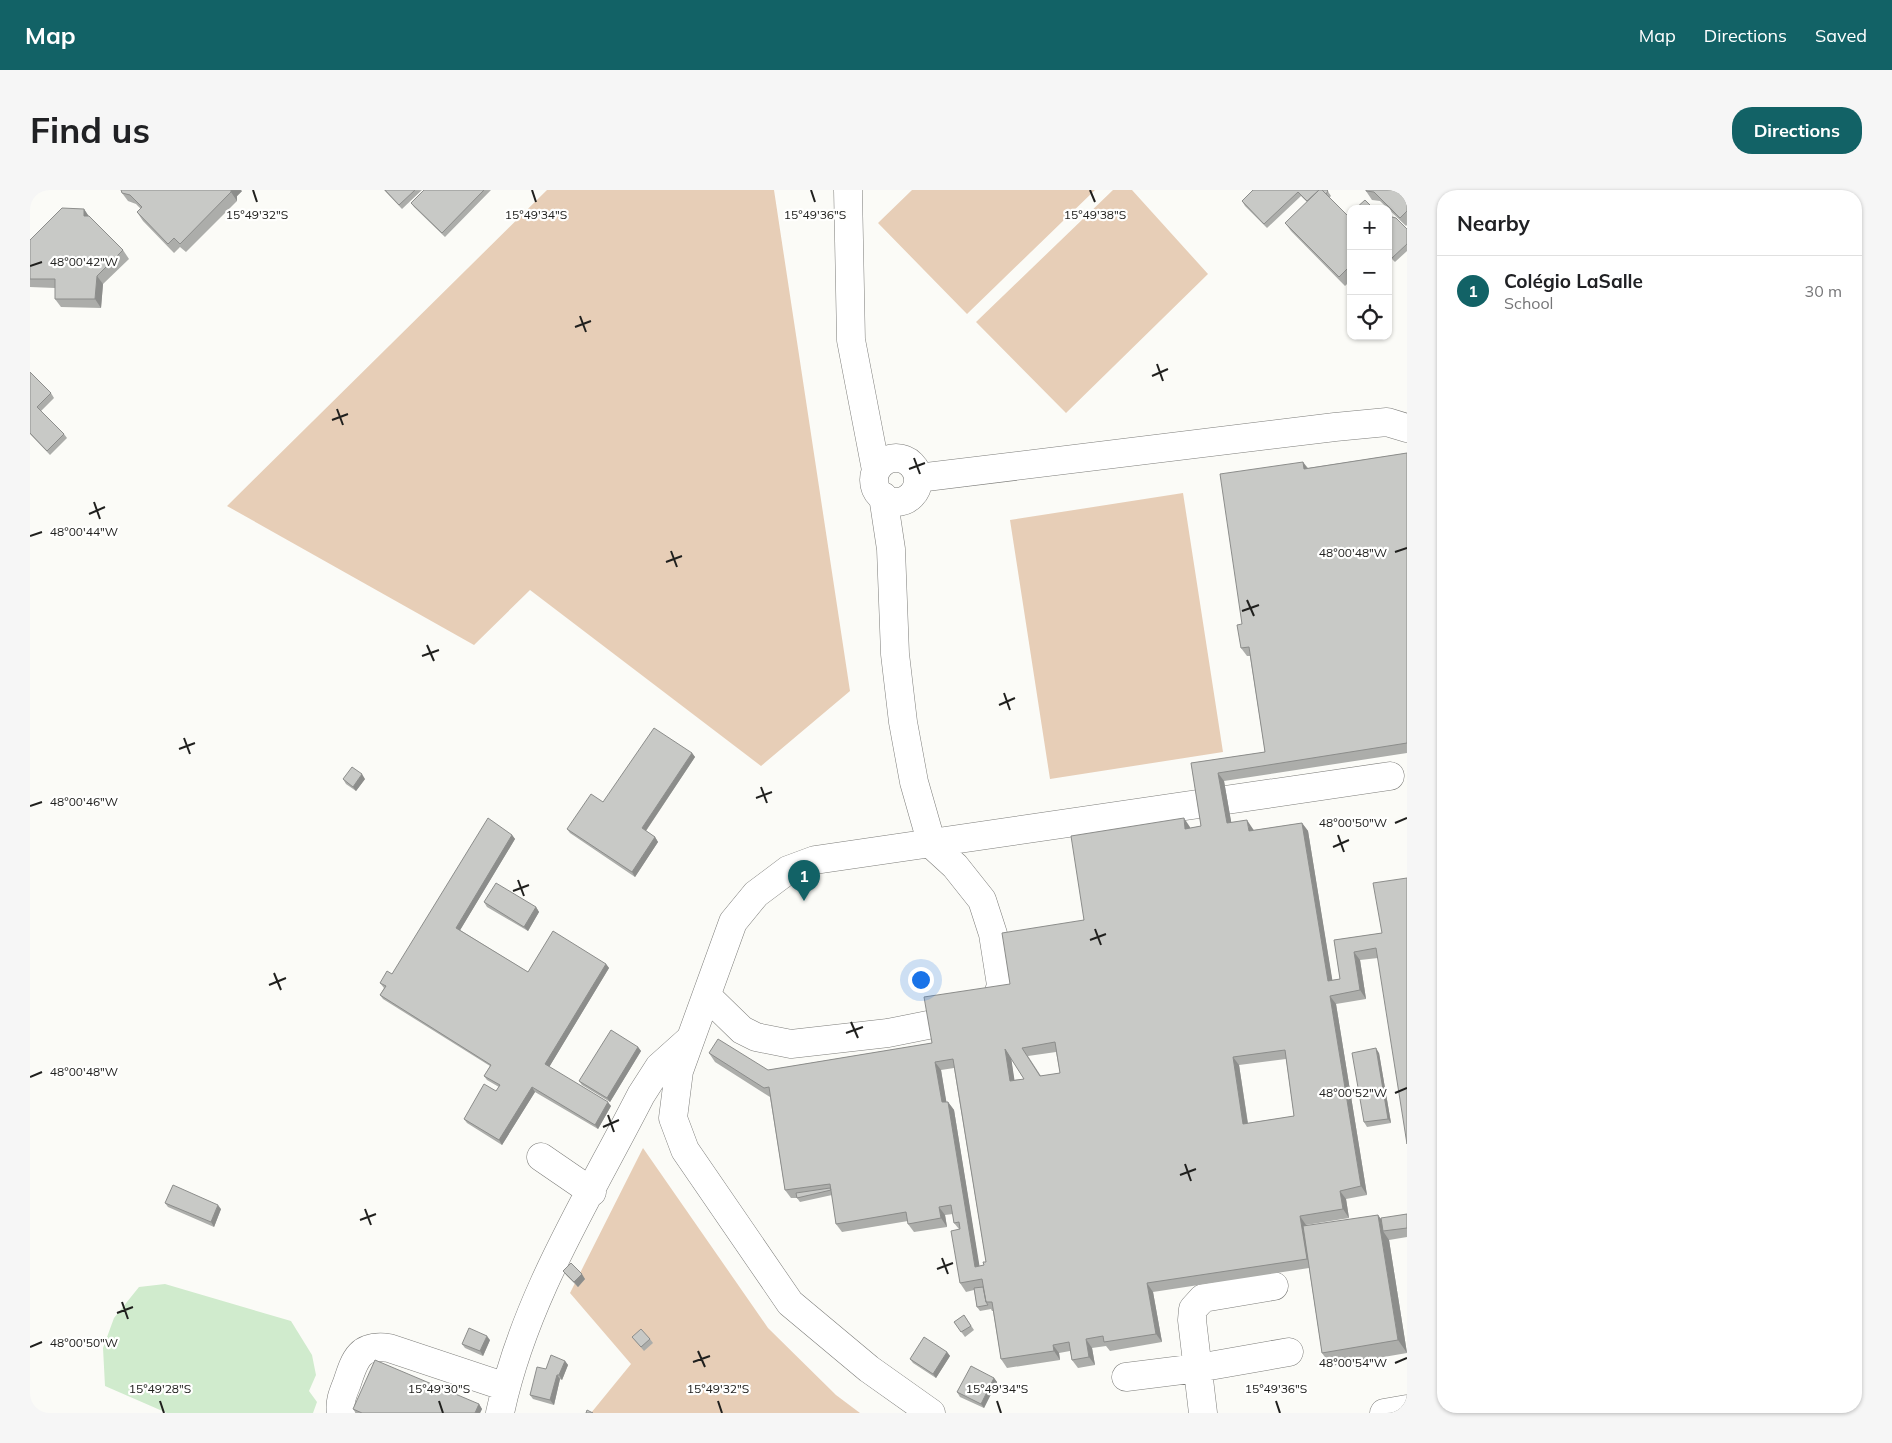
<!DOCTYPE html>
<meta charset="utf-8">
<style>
:root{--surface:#fff;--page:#f6f6f6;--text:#202124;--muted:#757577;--line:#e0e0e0;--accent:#126266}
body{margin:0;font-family:Mulish,sans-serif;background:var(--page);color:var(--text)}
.controls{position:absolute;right:15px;top:15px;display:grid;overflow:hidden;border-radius:10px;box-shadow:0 1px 4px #0004}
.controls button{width:45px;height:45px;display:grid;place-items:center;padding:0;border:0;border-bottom:1px solid var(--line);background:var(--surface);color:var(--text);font:25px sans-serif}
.you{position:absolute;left:890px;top:789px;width:18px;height:18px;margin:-12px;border:4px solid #fff;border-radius:50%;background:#1a73e8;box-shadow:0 0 0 8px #1a73e833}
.badge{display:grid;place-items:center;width:32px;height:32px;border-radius:50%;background:var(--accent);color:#fff;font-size:16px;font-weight:700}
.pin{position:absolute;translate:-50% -41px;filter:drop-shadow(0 1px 2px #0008)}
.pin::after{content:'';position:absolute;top:26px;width:18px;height:15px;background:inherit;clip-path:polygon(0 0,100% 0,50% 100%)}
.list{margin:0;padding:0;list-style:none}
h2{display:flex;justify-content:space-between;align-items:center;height:65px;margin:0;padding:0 20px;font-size:21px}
h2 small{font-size:16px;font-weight:400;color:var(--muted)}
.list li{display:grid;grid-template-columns:32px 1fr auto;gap:15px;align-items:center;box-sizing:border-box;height:70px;padding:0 20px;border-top:1px solid var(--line)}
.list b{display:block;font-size:19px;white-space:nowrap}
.list p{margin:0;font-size:16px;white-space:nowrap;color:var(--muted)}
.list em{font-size:16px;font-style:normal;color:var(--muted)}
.icon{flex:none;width:28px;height:28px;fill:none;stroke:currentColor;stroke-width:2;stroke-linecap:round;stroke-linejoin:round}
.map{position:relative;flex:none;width:1377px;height:1223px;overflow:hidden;border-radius:20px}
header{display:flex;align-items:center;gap:30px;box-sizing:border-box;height:70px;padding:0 25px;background:var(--accent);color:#fff}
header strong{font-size:24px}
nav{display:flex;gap:28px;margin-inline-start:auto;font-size:18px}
.intro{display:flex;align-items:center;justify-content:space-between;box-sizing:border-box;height:120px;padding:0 30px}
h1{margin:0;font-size:35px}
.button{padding:12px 22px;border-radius:20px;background:var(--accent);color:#fff;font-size:18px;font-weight:700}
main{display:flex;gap:30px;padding:0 30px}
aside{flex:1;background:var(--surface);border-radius:20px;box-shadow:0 1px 4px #0004}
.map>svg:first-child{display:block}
</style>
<header>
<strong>Map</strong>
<nav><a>Map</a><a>Directions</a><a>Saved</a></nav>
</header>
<div class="intro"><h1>Find us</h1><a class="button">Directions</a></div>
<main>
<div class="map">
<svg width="1377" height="1223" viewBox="0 0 1377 1223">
<rect width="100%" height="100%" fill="#fbfbf7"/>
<!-- green -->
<path fill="#e7ceb7" d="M517 0H744L820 501 731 576 500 400 444 455 197 316Z
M882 0H1065L937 124 848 33Z
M1083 0H1102L1178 84 1036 223 946 132Z
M1153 303 1193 562 1020 589 980 330Z
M613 958 738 1138 806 1205 830 1223H561L601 1174 540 1103Z"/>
<!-- water -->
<path fill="#d0ebcd" d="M135 1094 261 1131 282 1165 286 1185 279 1201 287 1212 283 1223H137L75 1196 73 1158 84 1128 109 1097Z"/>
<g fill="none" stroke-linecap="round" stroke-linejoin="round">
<!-- minor casing -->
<g stroke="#7d7d7a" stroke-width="29">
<path id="minor" d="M818 0 821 150 846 280
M844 290a22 22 0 1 1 44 0a22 22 0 1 1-44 0Z
M888 288 1305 237 1357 232 1377 238
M677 806 712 840 726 847 761 854 858 843 943 826 964 814 968 805 971 795 963 744 952 710 925 676 902 655 884 592 873 532 865 464 861 359 853 306
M511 967 562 1002
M1096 1187 1168 1178 1259 1162
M311 1223C309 1212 313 1203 317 1193 325 1168 330 1154 359 1158L476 1197
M470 1223C494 1109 559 1007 611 905L629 877 658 851
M901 1223 839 1179 760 1113 655 960 643 928 649 881 703 732 726 704 758 680 785 670 1360 586
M1173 1223 1162 1130 1163 1119 1173 1108 1244 1096
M1354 1223 1377 1219"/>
</g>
<!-- minor -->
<use href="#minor" stroke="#fff" stroke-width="28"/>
</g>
<!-- wall -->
<path fill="#acadaa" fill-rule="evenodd" d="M354 0H392L372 19Z
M394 0H461L415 47 384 17 381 13Z
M1223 0H1297L1301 6 1299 8 1321 29V90L1315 96 1261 41 1255 33 1277 12 1271 6 1237 38 1215 16 1212 11Z
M1377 0V35L1376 36 1350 11 1342 10 1336 1Z
M212 1 207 6V11L156 62 150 57 144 63 113 31 107 22 111 19 106 14 98 11 92 3Z
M54 19 59 27 93 60 99 69 73 94 71 118 31 117 25 109V98L0 97V50Z
M1358 31 1377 39V61L1365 72 1358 65Z
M0 182 21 203 24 208 11 221 34 244 37 248 20 265 0 244Z
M1377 263V563L1194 591 1201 632 1223 639 1224 640 1272 633 1278 641 1302 790 1310 789 1304 750 1352 743 1377 688 1348 768 1330 770 1336 809 1306 814 1337 1005 1316 1009 1319 1028 1276 1035V1036L1348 1025 1351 1029 1377 1024V1047L1359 1050 1377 1163 1301 1176 1292 1163 1279 1078 1123 1102 1132 1152 1080 1161 1076 1156 1062 1158 1065 1175 1048 1178 1042 1170 1040 1161 1029 1163 1030 1170 977 1178 971 1169 963 1121H962L961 1119 950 1121 947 1117 944 1100 936 1102 930 1093 929 1039 924 1033 923 1024 915 1025 917 1037 884 1042 878 1034V1031L812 1042 806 1034 802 1005 770 1012 767 1008H761L755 1000 740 907 685 872 679 863 738 880 902 853 980 794 1160 637V638L1171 636 1161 573 1235 562 1220 466H1217L1211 458 1212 434 1273 272 1278 278ZM1026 862 1030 883 1011 886 998 866ZM981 868 994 889 984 890ZM1256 869 1264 926 1218 933 1209 875ZM924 878 956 1072 954 1075 949 1076 924 920 918 912H916L911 880Z
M662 563 665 567 616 641 625 647 628 652 605 687 540 643 537 639 573 612Z
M313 589H335L326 601 316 594Z
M482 645 485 649 430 740 498 782 576 774 579 778 519 877 581 916 568 939 505 902 472 955 437 933 434 929 466 901 469 897 457 890 454 886 460 876 353 809 350 805 354 798 350 793 362 784Z
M454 712 506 717 509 722 498 741 457 717Z
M608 857 611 861 580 912 552 895 549 891Z
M1349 863 1361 933 1337 937 1334 932Z
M135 1013 191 1019 184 1037 138 1017Z
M533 1081 555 1089 548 1097 536 1085Z
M934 1125 944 1140 935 1147 924 1132Z
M602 1147 620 1149 623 1153 614 1161Z
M460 1150 453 1166 435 1158 432 1154Z
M917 1162 920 1166 906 1188 883 1173 880 1169Z
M535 1171 538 1175 532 1190 530 1189 524 1215 503 1209 500 1205 516 1179Z
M964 1188 967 1192 954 1218 930 1207 927 1202Z
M449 1214 452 1219 450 1223H326L323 1219Z"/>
<!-- shaded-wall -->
<path fill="#8c8d8b" d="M201 0H211L212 1 207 6V11L201 2Z
M54 19 60 28 54 26Z
M67 86 73 94 71 118 65 109Z
M1273 272 1279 281 1274 279Z
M662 563 665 567 615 642 612 638Z
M1188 583 1194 591 1203 642 1197 633Z
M332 584 335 589 326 601 323 597Z
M1154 628 1160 637 1161 647 1155 639Z
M1217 630 1223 639 1225 650 1219 641Z
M1272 633 1278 641 1304 800 1298 791Z
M482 645 485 649 429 742 426 738Z
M625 647 628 652 605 687 602 682Z
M506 717 509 722 498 741 494 737Z
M1324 762 1330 770 1336 809 1330 800Z
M576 774 579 778 518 879 515 874Z
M1300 806 1306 814 1337 1005 1331 996Z
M608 857 611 861 580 912 577 908Z
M1346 858 1349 863 1361 933 1358 929Z
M975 859 981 867 986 900 980 891Z
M1203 867 1209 875 1219 942 1213 934Z
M905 872 911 880 918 921 912 912Z
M502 897 505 902 472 955 469 950Z
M578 912 581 916 568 939 565 935Z
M918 912 924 920 951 1085 945 1077Z
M1310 1001 1316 1009 1319 1028 1313 1019Z
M188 1015 191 1019 184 1037 181 1032Z
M909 1017 915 1025 917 1037 911 1028Z
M1348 1025 1357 1038 1353 1041 1359 1050 1377 1163 1368 1150Z
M1270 1026 1276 1035 1283 1077 1277 1069Z
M552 1084 555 1089 548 1097 544 1092Z
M1117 1093 1123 1102 1132 1152 1126 1144Z
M457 1146 460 1150 453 1166 450 1161Z
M1056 1149 1062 1158 1065 1175 1059 1167Z
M1023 1155 1029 1163 1030 1170 1024 1161Z
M917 1162 920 1166 906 1188 903 1184Z
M535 1171 538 1175 532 1190 529 1185Z
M527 1185 530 1189 524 1215 520 1210Z
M964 1188 967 1192 954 1218 951 1214Z
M449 1214 452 1219 450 1223H445Z"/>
<!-- building -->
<path fill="#c8c9c6" stroke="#8c8d8b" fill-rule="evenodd" d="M91 0H201V2L150 54 144 48 138 54 107 22 112 17 100 5 92 3Z
M355 0H385L369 15Z
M394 0H454L412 43 381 13Z
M1223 0H1289L1277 11 1268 2 1234 34 1212 11Z
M1289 0H1292L1321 29V75L1309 87 1255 33Z
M1292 0H1297L1298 1 1296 4Z
M1336 0H1377V21L1370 28 1344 2 1336 1Z
M1335 10 1344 19H1325Z
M32 18 54 19V26H59L93 60 67 86 65 109H25V89H0V50Z
M1362 27 1366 28 1377 39V54L1362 68 1358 63V31Z
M0 182 21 203 7 217 34 244 17 261 0 243Z
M1377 263V553L1188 583 1197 633 1217 630 1219 641 1272 633 1298 791 1310 789 1304 750 1352 743 1343 693 1377 688V954L1346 758 1324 762 1330 800 1300 806 1331 996 1310 1001 1313 1019 1270 1026 1277 1069 1117 1093 1126 1144 1074 1152 1073 1146 1056 1149 1059 1167 1042 1170 1039 1152 1023 1155 1024 1161 971 1169 962 1112H956L952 1089 930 1093 921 1041 930 1039 929 1032 924 1033 921 1015 909 1017 911 1028 878 1034 876 1022 806 1034 800 994 755 1000 739 897 734 898 679 863 688 849 738 880 902 853 894 807 980 794 972 743 1054 730 1041 646 1154 628 1155 639 1171 636 1161 573 1235 562 1219 457 1211 458 1207 435 1212 434 1190 284 1273 272 1274 279ZM1025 852 1030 883 1010 886 992 858ZM975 859 980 867 994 889 980 891ZM1255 860 1264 926 1213 934 1203 867ZM923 869 956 1072H953L954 1075 945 1077 918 912H912L905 872Z
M624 538 662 563 612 638 625 647 602 682 537 639 561 604 573 612Z
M322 577 332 584 323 597 313 589Z
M458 628 482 645 426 738 498 782 523 741 576 774 515 874 578 912 565 935 502 897 469 950 434 929 454 894 466 901 470 895 454 886 461 875 350 805 356 796 350 793 357 781 362 784Z
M466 693 506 717 494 737 454 712Z
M581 840 608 857 577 908 549 891Z
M1346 858 1358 929 1334 932 1322 863Z
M143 995 188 1015 181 1032 135 1013Z
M800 998 801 1000 767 1008 766 1003Z
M1377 1024V1038L1353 1041 1351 1028Z
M1348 1025 1368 1150 1292 1163 1273 1036Z
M541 1073 552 1084 544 1092 533 1081Z
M953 1097 956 1112 958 1115 947 1117 944 1098Z
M934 1125 941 1136 931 1142 924 1132Z
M439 1138 457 1146 450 1161 432 1154Z
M611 1139 620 1149 611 1157 602 1147Z
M894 1147 917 1162 903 1184 880 1169Z
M521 1165 535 1171 529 1185H527L520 1210 500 1205 507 1177 516 1179Z
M345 1170 449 1214 445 1223H332L323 1219Z
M941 1176 964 1188 951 1214 927 1202Z
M557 1220 563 1223H556Z"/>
<!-- ticks -->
<path fill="none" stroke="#20201e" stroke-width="2" d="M223 0 227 12M502 0 506 12M781 0 785 12M1060 0 1065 12M0 76 12 72M550 126 556 142M545 137 561 131M1127 174 1133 191M1122 186 1138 179M307 219 313 235M302 230 318 224M884 268 890 284M879 279 895 273M64 312 70 329M59 324 75 317M0 346 12 342M641 361 647 377M1365 362 1377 358M636 372 652 366M1217 410 1224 426M1212 421 1229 415M397 455 404 471M392 466 409 460M974 503 980 520M969 515 985 508M154 548 160 564M149 559 165 553M731 597 737 613M726 608 742 602M0 616 12 612M1365 633 1377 628M1308 645 1314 662M1303 657 1319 650M488 690 494 706M483 701 499 695M1065 739 1071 755M1060 750 1076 744M244 783 251 800M239 795 256 788M821 832 828 848M816 843 833 837M0 887 12 882M1365 903 1377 898M578 925 584 942M573 937 589 930M1155 974 1161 991M1150 985 1166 979M335 1019 341 1035M330 1030 346 1024M912 1068 918 1084M907 1079 923 1073M92 1112 98 1129M87 1123 103 1117M0 1157 12 1152M668 1161 675 1177M663 1172 680 1166M1365 1173 1377 1168M130 1211 134 1223M409 1211 413 1223M688 1211 692 1223M967 1211 971 1223M1246 1211 1250 1223"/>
<g font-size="12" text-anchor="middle" fill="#20201e" stroke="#fffffe" stroke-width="4.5" stroke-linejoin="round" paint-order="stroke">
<text x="227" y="29">15°49'32"S</text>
<text x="506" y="29">15°49'34"S</text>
<text x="785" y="29">15°49'36"S</text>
<text x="1065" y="29">15°49'38"S</text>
<text x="54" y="76">48°00'42"W</text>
<text x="54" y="346">48°00'44"W</text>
<text x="1323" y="367">48°00'48"W</text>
<text x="54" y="616">48°00'46"W</text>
<text x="1323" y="637">48°00'50"W</text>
<text x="54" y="886">48°00'48"W</text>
<text x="1323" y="907">48°00'52"W</text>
<text x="54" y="1157">48°00'50"W</text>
<text x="1323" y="1177">48°00'54"W</text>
<text x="130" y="1203">15°49'28"S</text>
<text x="409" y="1203">15°49'30"S</text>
<text x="688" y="1203">15°49'32"S</text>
<text x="967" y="1203">15°49'34"S</text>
<text x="1246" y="1203">15°49'36"S</text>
</g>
</svg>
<div class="controls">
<button>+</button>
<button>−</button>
<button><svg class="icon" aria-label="locate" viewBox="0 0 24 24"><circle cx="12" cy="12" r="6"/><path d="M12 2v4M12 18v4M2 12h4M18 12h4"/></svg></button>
</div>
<div class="you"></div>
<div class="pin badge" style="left:774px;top:711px">1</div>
</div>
<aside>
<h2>Nearby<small></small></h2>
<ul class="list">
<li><span class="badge">1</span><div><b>Colégio LaSalle</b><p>School</p></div><em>30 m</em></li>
</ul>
</aside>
</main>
